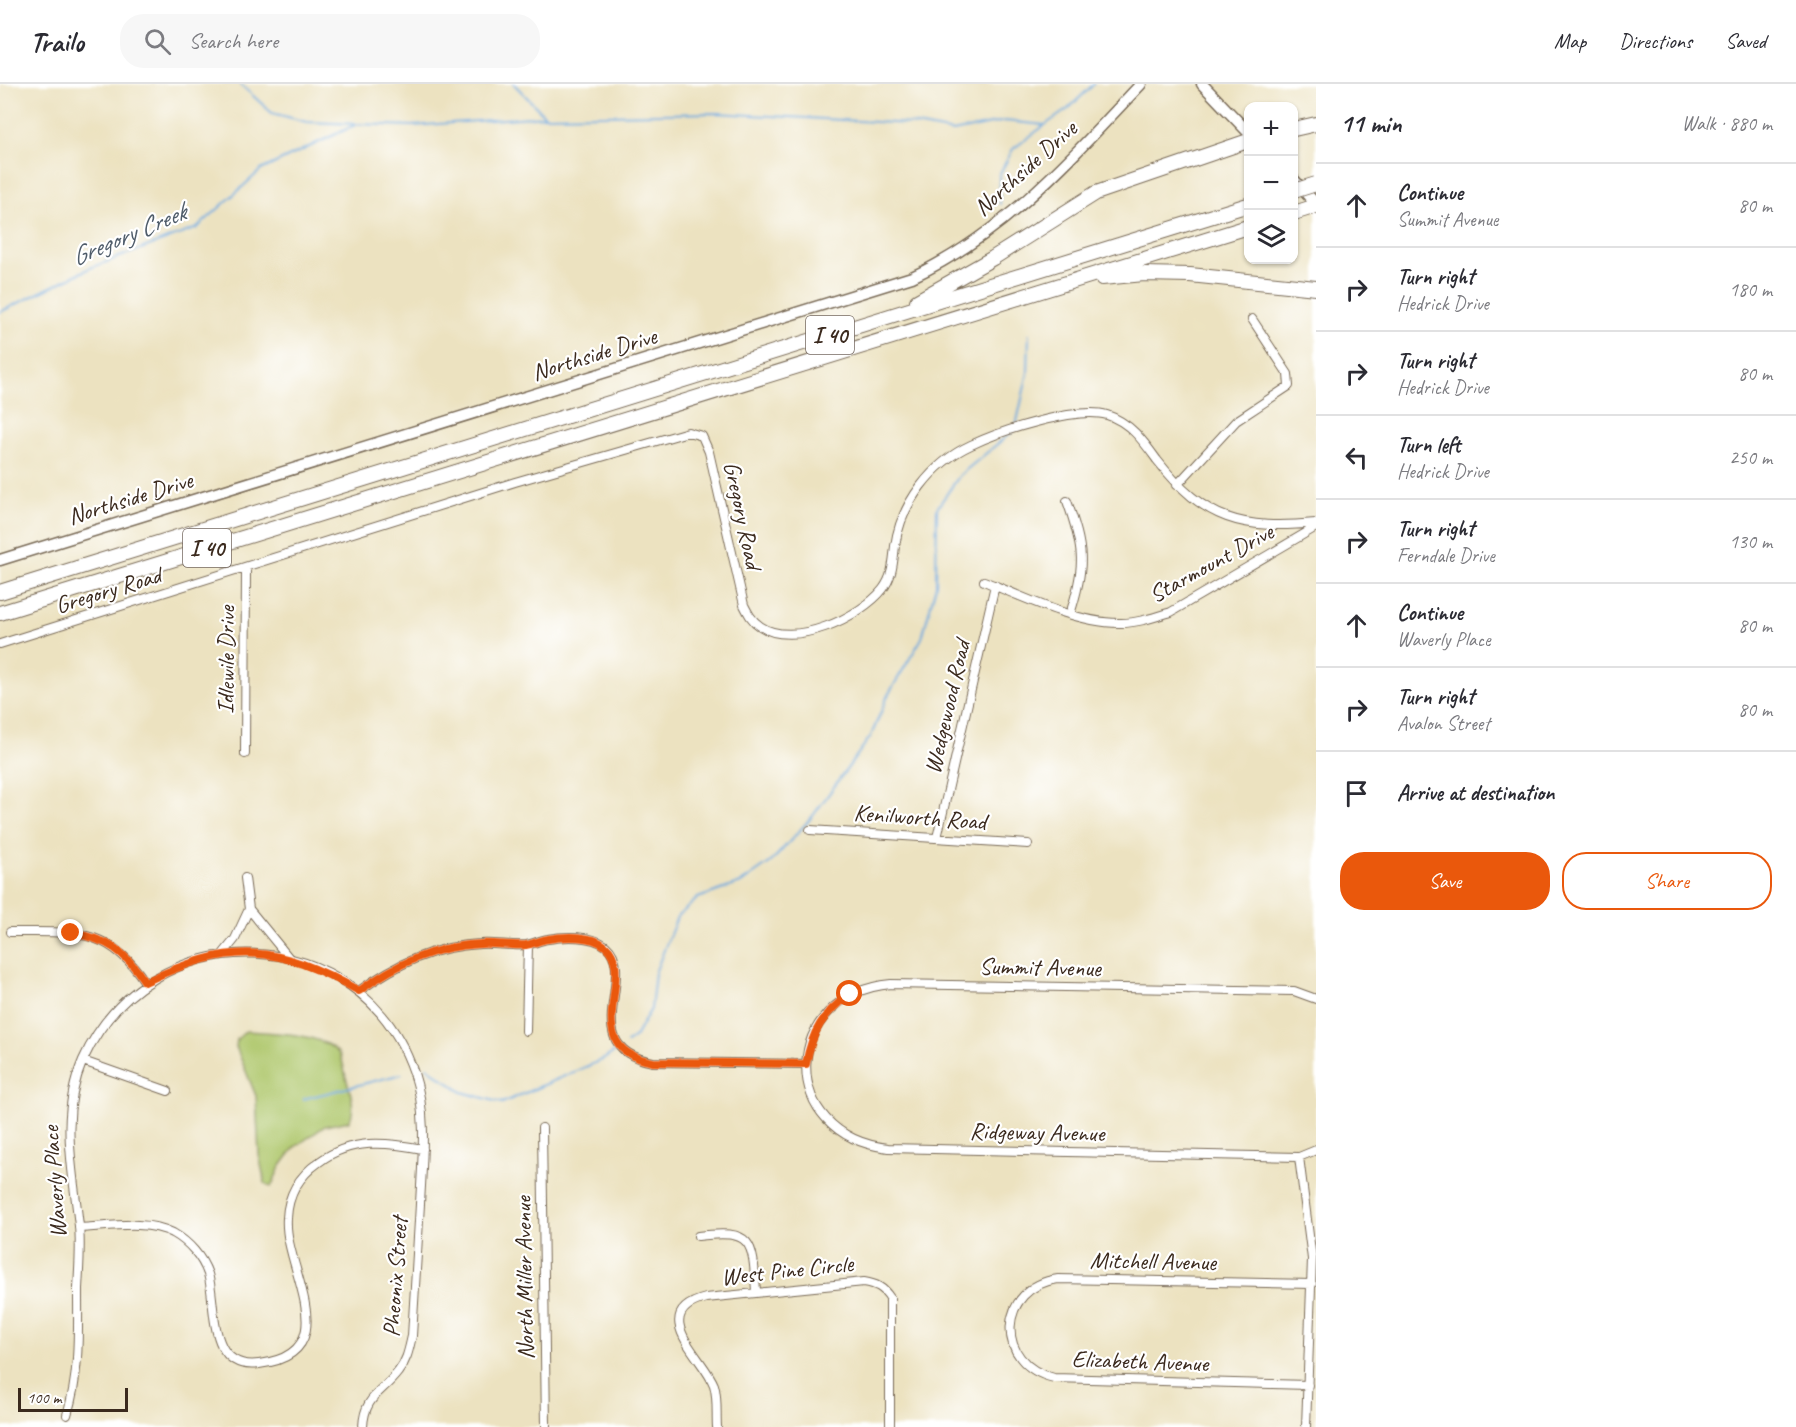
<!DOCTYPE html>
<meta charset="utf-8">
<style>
:root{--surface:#fff;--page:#f7f7f7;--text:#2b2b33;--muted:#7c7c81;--line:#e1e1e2;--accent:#ea580c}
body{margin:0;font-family:Caveat,sans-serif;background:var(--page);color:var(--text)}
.controls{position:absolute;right:18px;top:18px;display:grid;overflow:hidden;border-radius:12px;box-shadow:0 2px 4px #0004}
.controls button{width:54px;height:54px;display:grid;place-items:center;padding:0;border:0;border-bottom:2px solid var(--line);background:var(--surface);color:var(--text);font:30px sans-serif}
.scale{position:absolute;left:18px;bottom:15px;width:110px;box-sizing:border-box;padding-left:6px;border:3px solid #3b2a1e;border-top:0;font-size:16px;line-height:21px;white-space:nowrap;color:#3b2a1e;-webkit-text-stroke:4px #fff;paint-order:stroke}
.stop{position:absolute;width:18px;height:18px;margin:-14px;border:4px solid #ea580c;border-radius:50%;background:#fff}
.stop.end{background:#ea580c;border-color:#fff;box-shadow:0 2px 6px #0008}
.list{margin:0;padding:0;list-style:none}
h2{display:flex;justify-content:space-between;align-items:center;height:78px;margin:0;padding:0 24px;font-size:26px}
h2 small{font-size:20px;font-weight:400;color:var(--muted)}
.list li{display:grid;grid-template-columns:39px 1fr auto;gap:18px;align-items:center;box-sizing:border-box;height:84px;padding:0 24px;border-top:2px solid var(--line)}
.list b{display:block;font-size:22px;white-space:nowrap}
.list p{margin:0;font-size:20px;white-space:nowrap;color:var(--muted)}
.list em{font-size:20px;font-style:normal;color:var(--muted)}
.actions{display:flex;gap:12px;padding:18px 24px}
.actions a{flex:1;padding:14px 0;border:2px solid var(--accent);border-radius:24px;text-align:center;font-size:21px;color:var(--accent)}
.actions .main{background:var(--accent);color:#fff}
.icon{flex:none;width:33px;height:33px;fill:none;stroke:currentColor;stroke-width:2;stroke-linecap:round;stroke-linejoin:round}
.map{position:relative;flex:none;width:1316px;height:1343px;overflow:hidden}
header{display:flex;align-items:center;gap:36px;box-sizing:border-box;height:84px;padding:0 30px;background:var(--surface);border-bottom:2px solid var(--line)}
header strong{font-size:28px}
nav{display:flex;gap:33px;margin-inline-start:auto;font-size:21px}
.search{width:420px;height:54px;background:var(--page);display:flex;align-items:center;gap:15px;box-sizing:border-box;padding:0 21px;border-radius:24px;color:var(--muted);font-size:22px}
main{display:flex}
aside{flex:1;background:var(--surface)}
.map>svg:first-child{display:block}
</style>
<header>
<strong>Trailo</strong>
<div class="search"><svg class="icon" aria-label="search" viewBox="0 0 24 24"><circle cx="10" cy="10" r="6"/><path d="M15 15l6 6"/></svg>Search here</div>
<nav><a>Map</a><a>Directions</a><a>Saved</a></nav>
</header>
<main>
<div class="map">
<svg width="1316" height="1343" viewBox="0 0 1316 1343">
<rect width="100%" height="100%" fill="#fff"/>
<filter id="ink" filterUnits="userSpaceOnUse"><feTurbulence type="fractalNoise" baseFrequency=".0167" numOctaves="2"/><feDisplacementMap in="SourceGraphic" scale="12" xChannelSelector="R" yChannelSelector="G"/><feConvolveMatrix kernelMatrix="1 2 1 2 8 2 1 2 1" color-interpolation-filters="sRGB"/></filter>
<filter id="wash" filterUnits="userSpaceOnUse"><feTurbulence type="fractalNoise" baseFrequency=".008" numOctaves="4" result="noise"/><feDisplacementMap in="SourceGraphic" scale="24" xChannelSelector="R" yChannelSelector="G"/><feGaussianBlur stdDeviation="1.35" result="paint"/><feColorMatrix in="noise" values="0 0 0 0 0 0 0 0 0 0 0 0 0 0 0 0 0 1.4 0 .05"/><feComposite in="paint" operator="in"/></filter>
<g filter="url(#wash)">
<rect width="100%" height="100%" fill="#ece2c0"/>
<!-- green -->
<path fill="#afc76c" stroke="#757845" stroke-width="1.5" d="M246 947C271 949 323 948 339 970 344 977 344 988 347 997 351 1009 356 1026 349 1037L325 1042 295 1063 280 1083 271 1103 265 1099 259 1071 256 1012 236 963 237 955Z"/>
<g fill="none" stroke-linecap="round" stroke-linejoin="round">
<!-- stream -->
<path stroke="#6ca8dd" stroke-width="2" d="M240 0 272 29 307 38 357 40
M514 0 545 32
M1000 120 999 91 1013 65 1045 41
M0 228 90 184 197 144 261 86 357 40 412 42 545 32 717 29 911 40 953 48 1005 37 1045 41 1068 25 1094 0
M1016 342 1028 288 1029 250
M627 959 635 953 651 925 655 889 677 833 698 814 741 799 771 778 812 733 871 652 888 611 922 554 936 501 937 424 960 391 1013 347
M427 983 462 1008 502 1019 604 975 617 966
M303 1015 402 990"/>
</g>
</g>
<g filter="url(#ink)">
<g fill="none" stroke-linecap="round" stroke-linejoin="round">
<!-- street casing -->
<g stroke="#796a57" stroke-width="10">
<path id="street" d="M1177 401 1236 337 1289 302 1288 290 1252 235
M1067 417C1084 465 1086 481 1070 530
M984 497C1022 513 1079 540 1121 539 1138 539 1155 533 1171 528L1316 443
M0 560 515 398 688 348 702 352 709 368 744 521C748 529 752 537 760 542 793 565 861 533 883 505 893 492 893 478 895 462 901 419 932 379 971 361 1000 347 1077 322 1107 331 1130 338 1144 358 1157 376 1205 437 1242 446 1316 439
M245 670 246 484
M810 746 1028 760
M937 754 995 501
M249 825 289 874
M10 848C71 849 108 841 145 898
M223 870 235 855 249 825 245 794
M359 907C396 880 434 862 480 860 495 859 511 862 526 861 533 860 540 856 548 855 564 852 592 851 606 862 639 890 574 964 653 978L806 980
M1316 915 1294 907 891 900C780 911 777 1051 888 1064L1299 1073 1316 1066
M526 947 528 861
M83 977 168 1007
M542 1044 546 1343
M1299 1073 1312 1175 1306 1343
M79 1144C108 1143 146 1135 173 1149 189 1158 202 1173 208 1190 217 1219 206 1287 259 1280 349 1269 283 1184 287 1134 288 1110 299 1092 319 1078 351 1054 386 1058 423 1065
M698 1152C753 1145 753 1157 756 1208
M1308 1301 1054 1294C993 1280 998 1203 1058 1195L1312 1200
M67 1331C80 1289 78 1248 78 1205 79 1184 81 1163 79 1142 73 1085 59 1032 83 976 149 829 362 835 414 989 428 1031 422 1077 420 1120 417 1164 415 1208 412 1252 409 1265 407 1277 398 1288 382 1309 364 1312 363 1343
M717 1343C716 1330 718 1314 714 1301 704 1274 646 1229 706 1214L864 1198C876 1200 883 1203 890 1214V1343"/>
</g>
<!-- secondary casing -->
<g stroke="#796a57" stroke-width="13">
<path id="secondary" d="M1202 0 1248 48
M1294 96 1316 120
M0 476 912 193C1005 150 1072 73 1141 0"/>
</g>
<!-- highway casing -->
<g stroke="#796a57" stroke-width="16">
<path id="highway" d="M1294 45 1316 40
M1294 129 1316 122
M1102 194 1144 190 1190 191 1316 204
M917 217 993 174 1096 109 1248 57
M0 508 1248 121
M0 529 1248 143"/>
</g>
<!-- street -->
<use href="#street" stroke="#fff" stroke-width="8"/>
<!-- secondary -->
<use href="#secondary" stroke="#fff" stroke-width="10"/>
<!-- highway -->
<use href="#highway" stroke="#fff" stroke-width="14"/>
<!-- highway-bridge casing -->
<g stroke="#796a57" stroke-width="16" stroke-linecap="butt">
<path id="highway-bridge" d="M1294 107 1316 100"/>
</g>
<!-- highway-bridge -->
<use href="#highway-bridge" stroke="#fff" stroke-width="14"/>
</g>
</g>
<g fill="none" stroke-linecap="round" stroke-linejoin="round" filter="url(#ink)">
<!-- route -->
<path stroke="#ea580c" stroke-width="8" d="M71 849C108 855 125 867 145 898 231 857 276 860 359 907 396 880 434 862 480 860 495 859 511 862 526 861 533 860 540 856 548 855 564 852 592 851 605 862 639 890 574 964 653 978L806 980C812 948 823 929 850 910"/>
</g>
<g text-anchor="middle" stroke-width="4.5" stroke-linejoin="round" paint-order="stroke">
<!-- shield labels -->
<g fill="#fff" stroke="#766a62" stroke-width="1.5">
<rect x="806" y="232" width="48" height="38" rx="4.5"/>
<rect x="183" y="445" width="48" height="38" rx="4.5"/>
</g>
<g font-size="22" font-weight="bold" fill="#3b2a1e">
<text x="830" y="259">I 40</text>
<text x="207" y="472">I 40</text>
</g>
<!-- street labels -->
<g font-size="24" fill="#3b2a1e" stroke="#fff">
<text transform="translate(1025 84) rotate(-42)" y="8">Northside Drive</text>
<text transform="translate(594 270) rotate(-17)" y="8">Northside Drive</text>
<text transform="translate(130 414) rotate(-17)" y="8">Northside Drive</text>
<text transform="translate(743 431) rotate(78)" y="8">Gregory Road</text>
<text transform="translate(1211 479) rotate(-29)" y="8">Starmount Drive</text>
<text transform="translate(108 506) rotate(-17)" y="8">Gregory Road</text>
<text transform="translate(226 576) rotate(-90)" y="8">Idlewile Drive</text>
<text transform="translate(947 623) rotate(-77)" y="8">Wedgewood Road</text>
<text transform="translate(920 733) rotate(4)" y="8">Kenilworth Road</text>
<text transform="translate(1040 883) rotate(1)" y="8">Summit Avenue</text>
<text transform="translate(1037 1048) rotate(1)" y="8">Ridgeway Avenue</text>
<text transform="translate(54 1098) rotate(-94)" y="8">Waverly Place</text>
<text transform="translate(1153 1177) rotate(1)" y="8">Mitchell Avenue</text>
<text transform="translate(787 1186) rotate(-6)" y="8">West Pine Circle</text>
<text transform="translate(395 1193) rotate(-86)" y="8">Pheonix Street</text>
<text transform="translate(524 1194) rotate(-91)" y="8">North Miller Avenue</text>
<text transform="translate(1140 1277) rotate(2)" y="8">Elizabeth Avenue</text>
</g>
<!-- water labels -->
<g font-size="26" font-style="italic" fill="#4f5c6a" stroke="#fff">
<text transform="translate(128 150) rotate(-23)" y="9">Gregory Creek</text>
</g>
</g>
</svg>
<div class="controls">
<button>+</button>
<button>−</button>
<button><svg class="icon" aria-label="layers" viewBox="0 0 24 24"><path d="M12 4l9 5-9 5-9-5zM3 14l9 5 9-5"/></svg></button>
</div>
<div class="scale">100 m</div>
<div class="stop" style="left:850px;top:910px"></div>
<div class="stop end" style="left:71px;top:849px"></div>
</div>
<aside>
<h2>11 min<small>Walk · 880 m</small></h2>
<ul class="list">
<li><svg class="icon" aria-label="ahead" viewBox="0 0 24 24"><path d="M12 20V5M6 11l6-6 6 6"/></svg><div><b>Continue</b><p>Summit Avenue</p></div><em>80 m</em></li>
<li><svg class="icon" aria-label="right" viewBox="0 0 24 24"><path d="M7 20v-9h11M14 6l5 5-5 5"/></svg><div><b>Turn right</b><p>Hedrick Drive</p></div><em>180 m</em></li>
<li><svg class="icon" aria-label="right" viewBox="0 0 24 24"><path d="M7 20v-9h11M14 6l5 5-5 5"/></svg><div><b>Turn right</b><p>Hedrick Drive</p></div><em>80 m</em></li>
<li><svg class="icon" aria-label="left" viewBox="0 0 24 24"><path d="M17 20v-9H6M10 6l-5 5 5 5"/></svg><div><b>Turn left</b><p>Hedrick Drive</p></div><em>250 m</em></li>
<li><svg class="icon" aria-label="right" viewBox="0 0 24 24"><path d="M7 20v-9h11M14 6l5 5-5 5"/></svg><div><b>Turn right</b><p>Ferndale Drive</p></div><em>130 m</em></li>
<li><svg class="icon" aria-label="ahead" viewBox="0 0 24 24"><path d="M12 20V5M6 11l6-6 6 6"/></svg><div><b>Continue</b><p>Waverly Place</p></div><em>80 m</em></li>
<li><svg class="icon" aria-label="right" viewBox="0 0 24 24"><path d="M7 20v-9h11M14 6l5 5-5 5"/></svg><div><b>Turn right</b><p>Avalon Street</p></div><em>80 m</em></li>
<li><svg class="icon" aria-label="arrive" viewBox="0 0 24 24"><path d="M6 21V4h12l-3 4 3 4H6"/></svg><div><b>Arrive at destination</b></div></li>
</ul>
<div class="actions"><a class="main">Save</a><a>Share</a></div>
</aside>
</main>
